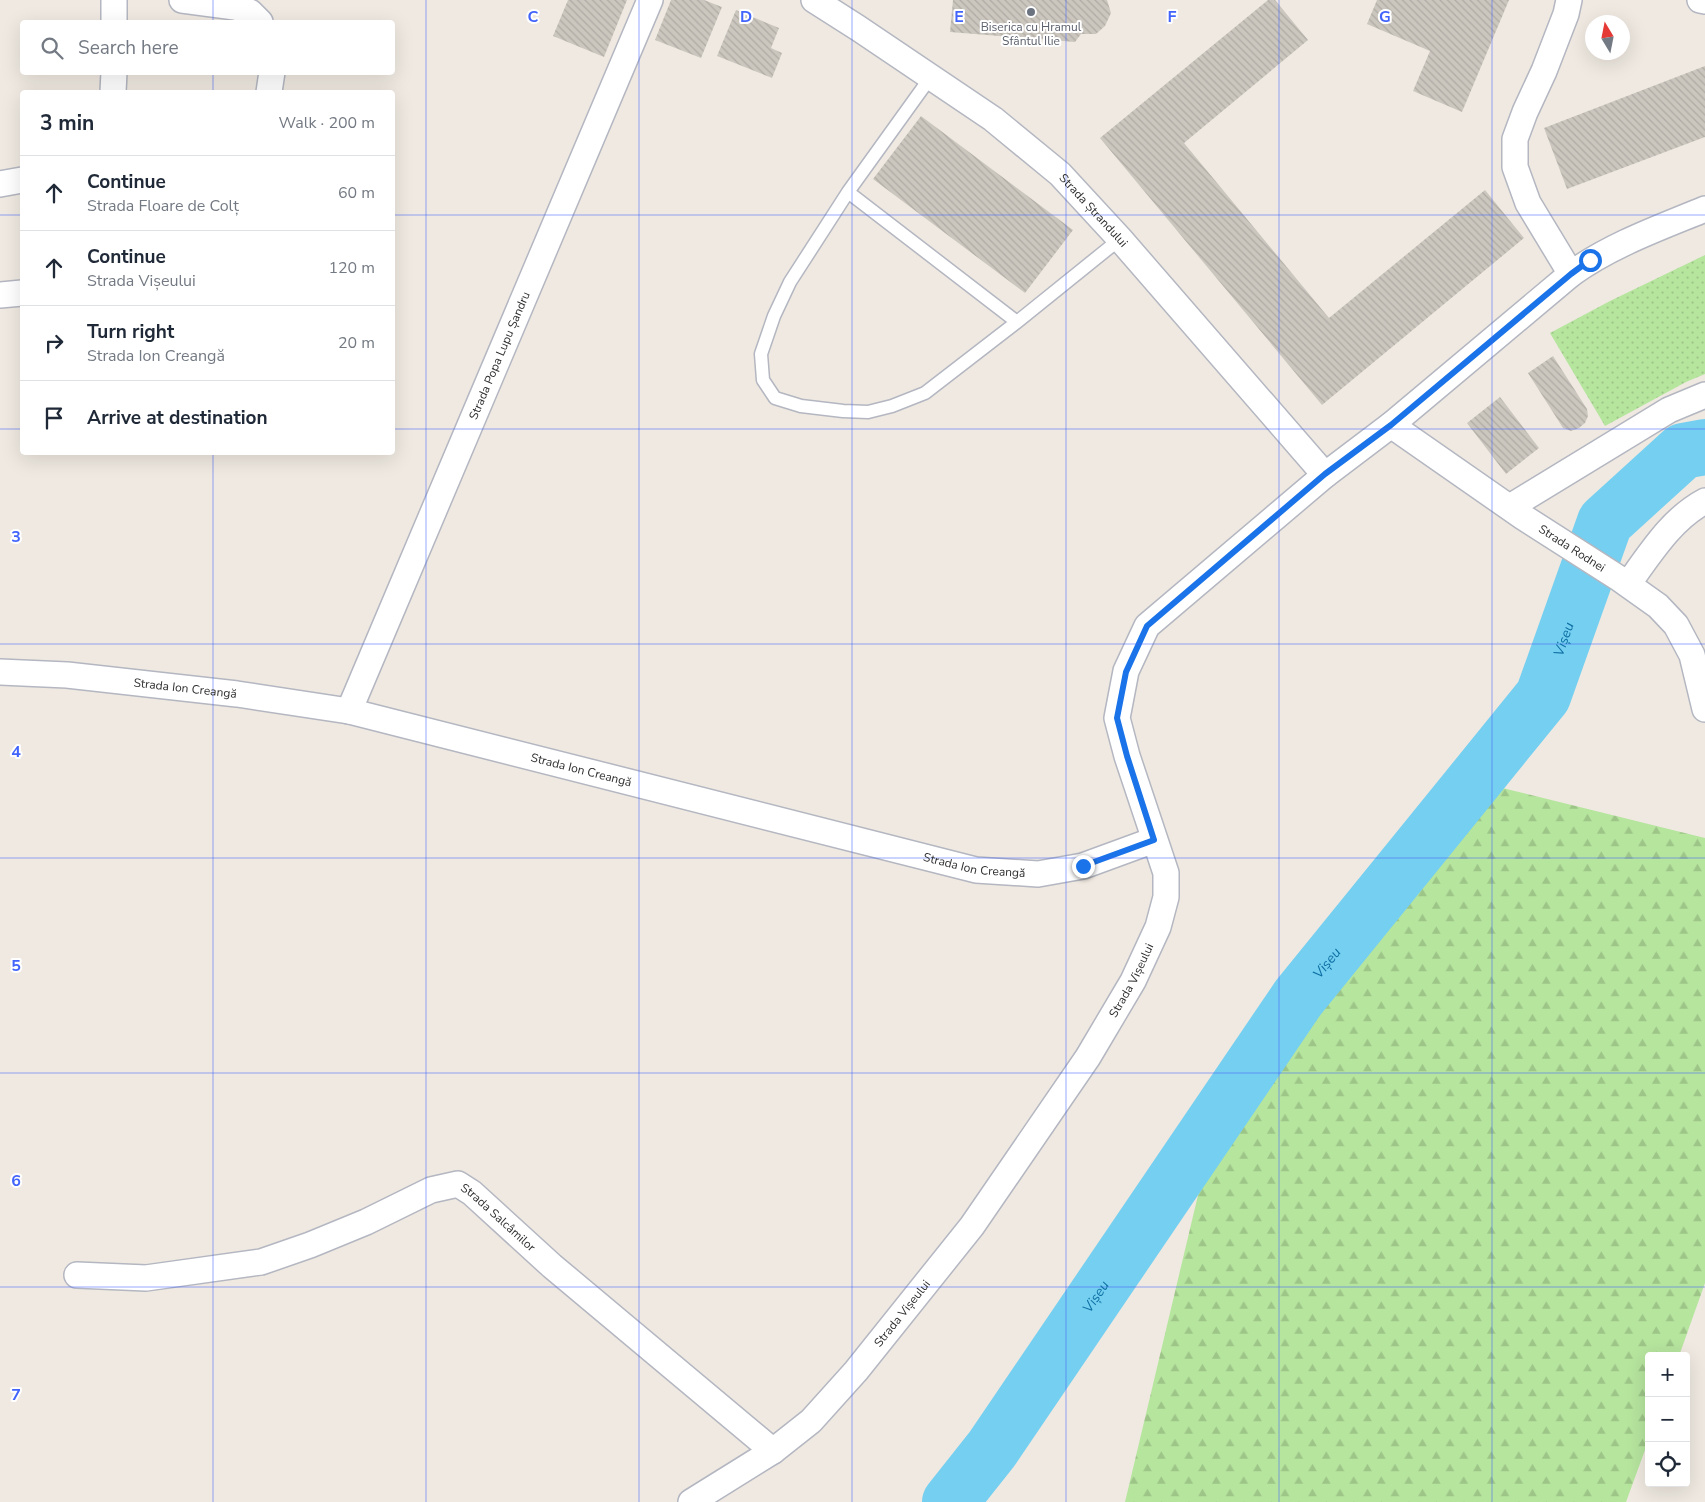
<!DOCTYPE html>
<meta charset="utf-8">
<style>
:root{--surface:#fff;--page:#f6f6f7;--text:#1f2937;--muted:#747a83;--line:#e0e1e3}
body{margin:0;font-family:"Nunito Sans",sans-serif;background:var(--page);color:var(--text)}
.controls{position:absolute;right:15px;bottom:15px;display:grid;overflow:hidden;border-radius:5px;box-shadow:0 5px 20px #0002}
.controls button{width:45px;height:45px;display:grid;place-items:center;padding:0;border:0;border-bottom:1px solid var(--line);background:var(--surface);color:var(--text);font:25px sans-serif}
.compass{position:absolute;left:1585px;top:15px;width:45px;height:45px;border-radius:50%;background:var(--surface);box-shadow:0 5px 20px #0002;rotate:350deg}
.stop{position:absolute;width:15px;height:15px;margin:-11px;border:4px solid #1a73e8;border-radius:50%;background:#fff}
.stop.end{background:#1a73e8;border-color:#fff;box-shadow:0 1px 5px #0008}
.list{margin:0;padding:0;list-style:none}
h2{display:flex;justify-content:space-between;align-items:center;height:65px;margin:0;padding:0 20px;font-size:21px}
h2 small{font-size:16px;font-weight:400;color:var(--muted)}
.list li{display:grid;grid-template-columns:32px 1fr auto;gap:15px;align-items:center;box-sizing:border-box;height:75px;padding:0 20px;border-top:1px solid var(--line)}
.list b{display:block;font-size:19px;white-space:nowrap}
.list p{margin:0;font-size:16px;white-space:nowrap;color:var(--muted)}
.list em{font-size:16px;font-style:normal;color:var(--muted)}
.icon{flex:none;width:28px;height:28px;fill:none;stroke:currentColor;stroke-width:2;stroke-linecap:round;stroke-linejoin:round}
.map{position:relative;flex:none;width:1705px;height:1502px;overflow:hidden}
.search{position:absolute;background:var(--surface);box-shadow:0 5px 20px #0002;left:20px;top:20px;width:375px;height:55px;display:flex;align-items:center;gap:12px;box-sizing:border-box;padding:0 18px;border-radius:5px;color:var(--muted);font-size:19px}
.panel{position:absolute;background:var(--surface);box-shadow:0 5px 20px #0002;left:20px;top:90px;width:375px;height:365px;border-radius:5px}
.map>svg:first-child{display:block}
</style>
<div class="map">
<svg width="1705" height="1502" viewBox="0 0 1705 1502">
<defs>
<pattern id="forest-firs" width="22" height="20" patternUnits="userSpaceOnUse" patternTransform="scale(1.25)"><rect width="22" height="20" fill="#b6e59e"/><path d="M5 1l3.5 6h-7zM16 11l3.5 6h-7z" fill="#9dc588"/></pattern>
<pattern id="park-dots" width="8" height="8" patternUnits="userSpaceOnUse" patternTransform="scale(1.25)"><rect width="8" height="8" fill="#b6e59e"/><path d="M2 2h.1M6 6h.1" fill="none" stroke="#9dc588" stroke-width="1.8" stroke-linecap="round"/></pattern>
<pattern id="building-back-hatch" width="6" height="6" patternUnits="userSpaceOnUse" patternTransform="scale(1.25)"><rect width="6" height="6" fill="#cbc7bf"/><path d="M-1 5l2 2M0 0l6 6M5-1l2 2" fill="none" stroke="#afaba4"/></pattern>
</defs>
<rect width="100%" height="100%" fill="#efe9e1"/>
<!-- forest -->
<path fill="url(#forest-firs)" d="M1482 783 1705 838V1283L1679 1356H1649V1439L1626 1502H1125L1204 1170Z"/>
<!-- park -->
<path fill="url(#park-dots)" d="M1705 255V374L1686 382 1605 426 1550 333 1610 301Z"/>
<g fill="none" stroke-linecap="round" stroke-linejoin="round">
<!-- river -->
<path stroke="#75cff0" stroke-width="56" id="s1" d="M950 1502 992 1449 1298 998 1543 696 1605 522 1683 451 1705 447"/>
</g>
<!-- building -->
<path fill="url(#building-back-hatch)" d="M568 0H627L604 57 553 36Z
M671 0H704L722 7 701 58 655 40Z
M953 0H1107L1111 13 1105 26 1096 34H1081L1075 42 950 32Z
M1268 0H1275L1308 40 1184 143 1329 318 1485 190 1524 238 1322 405 1100 138Z
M1377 0H1509L1462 112 1413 91 1430 51 1367 24Z
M736 10 779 28 771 48 782 53 772 78 717 56Z
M1705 66V137L1567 189 1544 128Z
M921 116 1073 230 1025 293 873 179Z
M1553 356 1587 409 1588 416 1585 423 1579 428 1571 431 1563 428 1528 373Z
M1500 397 1539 448 1506 474 1467 423Z"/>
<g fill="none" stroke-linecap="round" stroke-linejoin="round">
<!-- service casing -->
<g stroke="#b4b7c1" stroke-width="15">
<path id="service" d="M930 78 848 192 790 282 774 316 761 354 763 380 775 398 801 406 843 411 868 412 892 406 925 393 1017 322 1120 239
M848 192 1017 322"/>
</g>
<!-- minor casing -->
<g stroke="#b4b7c1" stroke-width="28">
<g id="minor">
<path d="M182 0 235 7 250 12 260 22"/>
<path id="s2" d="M814 0 858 28 993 119 1060 174 1120 239 1325 475"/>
<path d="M1569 0 1566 14 1544 71 1525 112 1515 139V167L1528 203 1571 274"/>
<path d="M1700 0 1705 1"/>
<path d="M114 22V0"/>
<path d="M113 92 114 72"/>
<path d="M269 92 272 72"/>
<path d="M0 184 22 180"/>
<path d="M0 295 22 293"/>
<path id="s3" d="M1391 425 1523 517 1620 579 1658 606 1676 625 1692 655 1705 709"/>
<path d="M1510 507 1669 410 1705 395"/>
<path d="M1628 584C1650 554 1671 519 1705 501"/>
<path id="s4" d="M0 672 67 675 237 694 349 711 976 870 1038 874 1083 866 1154 840"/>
<path id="s5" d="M349 711 650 0"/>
<path id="s6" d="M77 1275 146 1278 261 1262 310 1245 366 1222 431 1190 458 1184 472 1193 552 1266 773 1451"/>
<path id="s7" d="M691 1502 773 1451 811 1421 856 1371 972 1226 1088 1057 1133 981 1158 927 1166 897V873L1127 756 1117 718 1126 671 1147 626 1325 475 1391 425 1571 274C1611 245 1659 228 1705 209"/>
</g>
</g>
<!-- service -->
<use href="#service" stroke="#fff" stroke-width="12"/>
<!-- minor -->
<use href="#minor" stroke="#fff" stroke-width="25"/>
</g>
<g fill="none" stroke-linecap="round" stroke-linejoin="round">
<!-- route -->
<path stroke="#1a73e8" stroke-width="6" d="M1083 866 1154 840 1127 756 1117 718 1126 672 1147 626 1325 474 1391 425 1571 274 1590 260"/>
</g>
<!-- grid -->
<path fill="none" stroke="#4264fb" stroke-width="1" stroke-opacity="0.55" d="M213 0V22M426 0V1502M639 0V1502M852 0V1502M1066 0V1502M1279 0V1502M1492 0V1502M213 72V92M0 215H22M392 215H1705M0 429H22M392 429H1705M213 452V1502M0 644H1705M0 858H1705M0 1073H1705M0 1287H1705"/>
<!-- markers -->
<circle fill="#6b7280" stroke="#fff" stroke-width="2" cx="1031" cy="12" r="5"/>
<g text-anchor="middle" stroke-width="4" stroke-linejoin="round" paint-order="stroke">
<!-- worship labels -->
<g font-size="12" fill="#5b616d" stroke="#fff">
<text x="1031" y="31">Biserica cu Hramul<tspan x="1031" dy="14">Sfântul Ilie</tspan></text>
</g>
<!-- street labels -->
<g font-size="12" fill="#2e2e2e" stroke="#fff">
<text dy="4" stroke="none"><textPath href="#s2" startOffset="351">Strada Ștrandului</textPath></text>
<text dy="4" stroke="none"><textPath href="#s5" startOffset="386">Strada Popa Lupu Șandru</textPath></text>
<text dy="4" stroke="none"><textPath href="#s3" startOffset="219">Strada Rodnei</textPath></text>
<text dy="4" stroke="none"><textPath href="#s4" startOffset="186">Strada Ion Creangă</textPath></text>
<text dy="4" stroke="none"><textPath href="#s4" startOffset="591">Strada Ion Creangă</textPath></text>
<text dy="4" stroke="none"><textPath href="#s4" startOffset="996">Strada Ion Creangă</textPath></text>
<text dy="4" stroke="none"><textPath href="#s7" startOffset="691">Strada Vișeului</textPath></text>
<text dy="4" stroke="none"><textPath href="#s6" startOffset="450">Strada Salcâmilor</textPath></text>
<text dy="4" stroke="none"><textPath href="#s7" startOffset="286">Strada Vișeului</textPath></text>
</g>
<!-- water labels -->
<g font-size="14" font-style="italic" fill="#0d6fa3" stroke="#fff">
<text dy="5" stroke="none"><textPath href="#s1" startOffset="1062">Vișeu</textPath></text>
<text dy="5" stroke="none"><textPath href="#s1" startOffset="658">Vișeu</textPath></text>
<text dy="5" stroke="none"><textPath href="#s1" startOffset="252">Vișeu</textPath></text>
</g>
</g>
<g font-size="16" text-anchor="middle" font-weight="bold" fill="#4264fb" stroke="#fff" stroke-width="4" stroke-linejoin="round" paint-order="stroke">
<text x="533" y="22">C</text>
<text x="746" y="22">D</text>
<text x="959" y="22">E</text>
<text x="1172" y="22">F</text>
<text x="1385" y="22">G</text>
<text x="16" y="542">3</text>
<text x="16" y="757">4</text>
<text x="16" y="971">5</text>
<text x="16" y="1186">6</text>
<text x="16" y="1400">7</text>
</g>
</svg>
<div class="controls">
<button>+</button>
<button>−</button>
<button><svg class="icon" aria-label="locate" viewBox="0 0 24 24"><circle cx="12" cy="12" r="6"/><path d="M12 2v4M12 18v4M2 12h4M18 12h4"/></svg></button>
</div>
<svg class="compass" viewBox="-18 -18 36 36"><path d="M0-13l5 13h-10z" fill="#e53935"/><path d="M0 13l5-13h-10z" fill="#747a83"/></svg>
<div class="stop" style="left:1590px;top:260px"></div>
<div class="stop end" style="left:1083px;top:866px"></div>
<div class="search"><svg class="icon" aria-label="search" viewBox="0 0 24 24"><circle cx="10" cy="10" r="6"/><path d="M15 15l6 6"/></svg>Search here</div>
<section class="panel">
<h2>3 min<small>Walk · 200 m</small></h2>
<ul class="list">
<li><svg class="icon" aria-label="ahead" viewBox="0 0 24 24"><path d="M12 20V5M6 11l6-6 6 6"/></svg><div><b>Continue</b><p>Strada Floare de Colț</p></div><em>60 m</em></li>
<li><svg class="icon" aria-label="ahead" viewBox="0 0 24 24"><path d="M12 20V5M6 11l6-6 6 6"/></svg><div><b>Continue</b><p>Strada Vișeului</p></div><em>120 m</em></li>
<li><svg class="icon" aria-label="right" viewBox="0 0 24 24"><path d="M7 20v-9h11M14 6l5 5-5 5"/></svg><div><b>Turn right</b><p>Strada Ion Creangă</p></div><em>20 m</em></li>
<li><svg class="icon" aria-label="arrive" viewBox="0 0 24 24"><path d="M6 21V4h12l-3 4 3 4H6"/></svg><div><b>Arrive at destination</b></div></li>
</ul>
</section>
</div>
